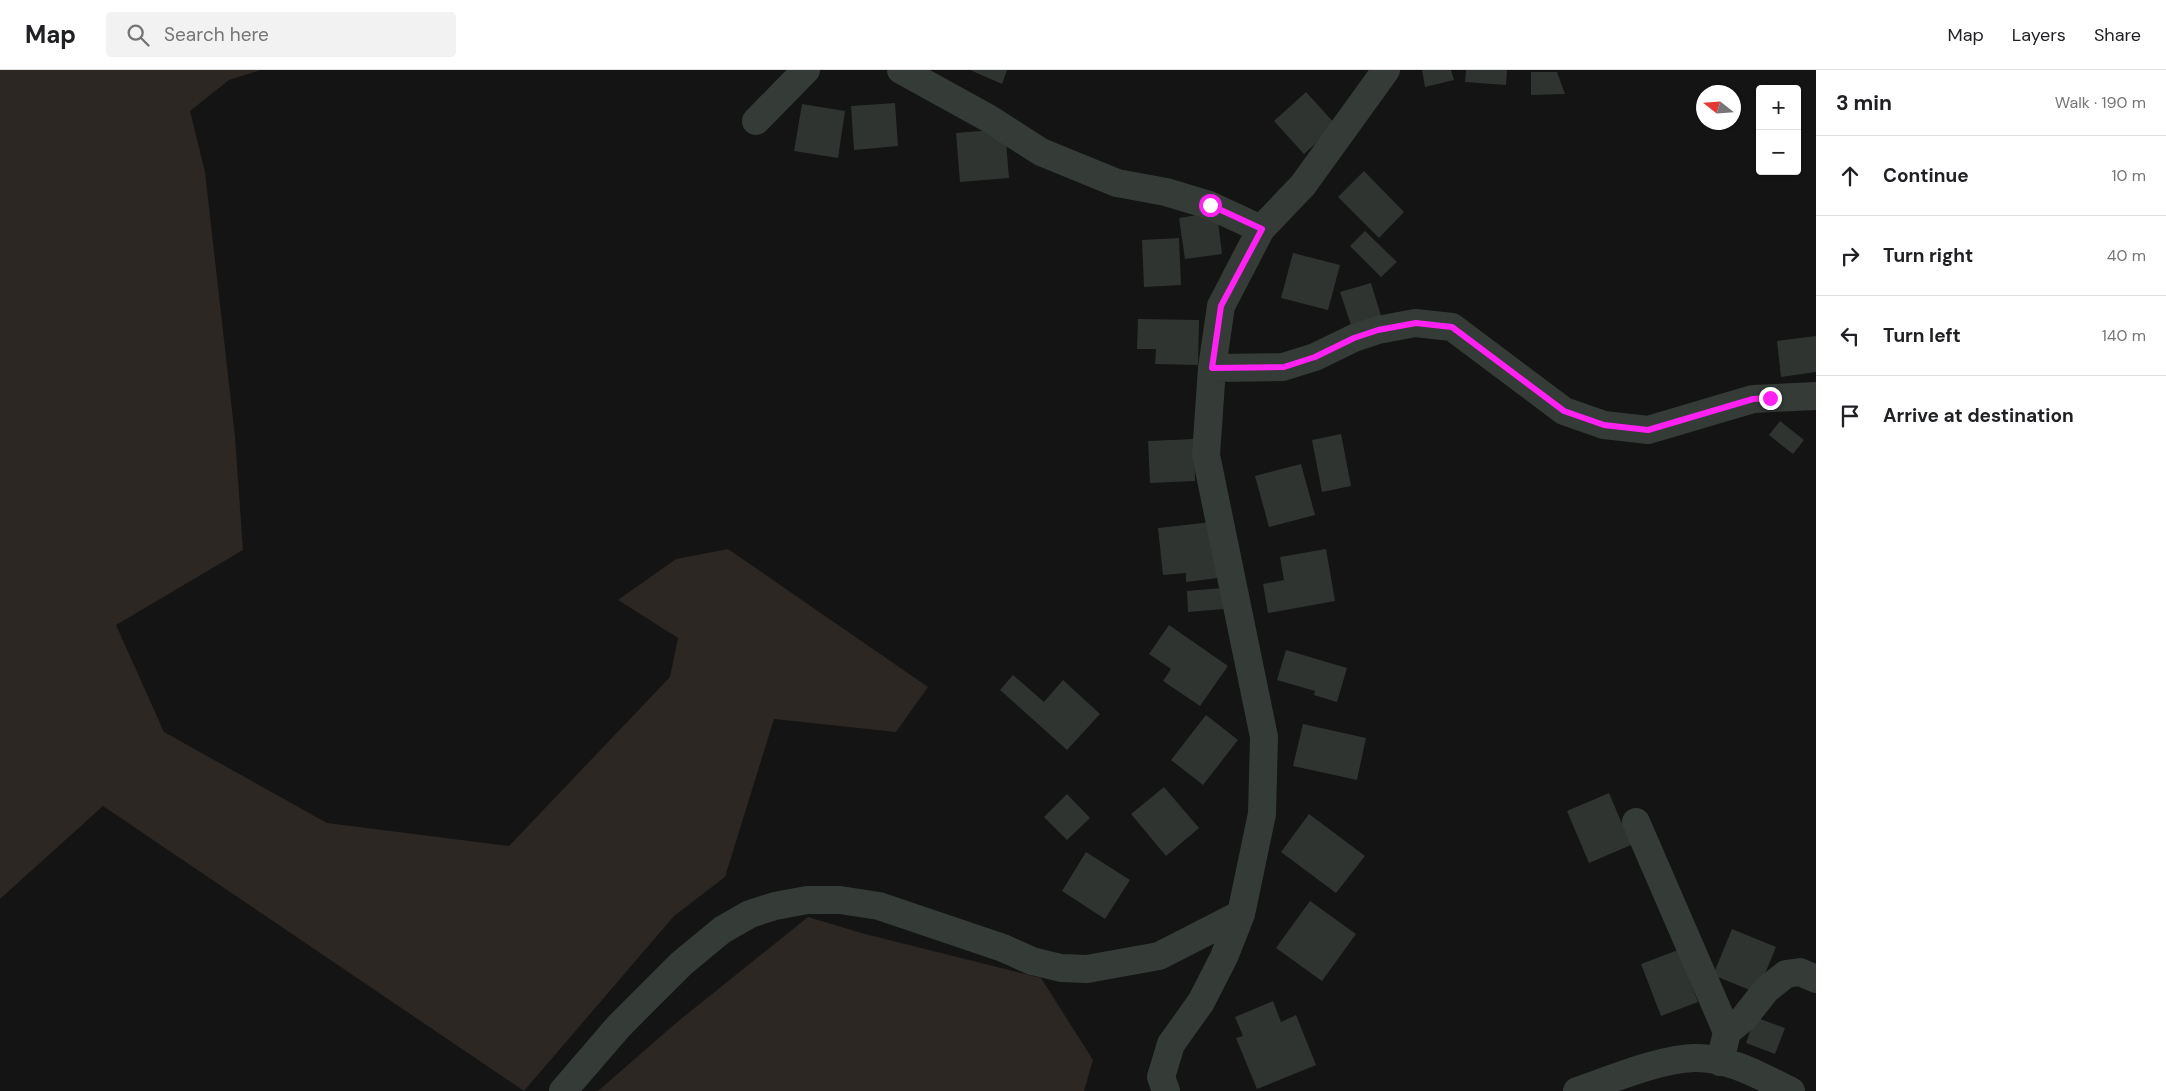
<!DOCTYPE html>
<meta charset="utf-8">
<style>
:root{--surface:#fff;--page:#f2f2f2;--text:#202124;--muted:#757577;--line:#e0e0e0}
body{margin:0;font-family:"DM Sans",sans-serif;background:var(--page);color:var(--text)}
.controls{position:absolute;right:15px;top:15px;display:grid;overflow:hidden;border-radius:5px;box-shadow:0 1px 4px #0004}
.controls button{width:45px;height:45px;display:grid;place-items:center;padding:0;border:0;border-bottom:1px solid var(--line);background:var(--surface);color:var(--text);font:25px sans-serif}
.compass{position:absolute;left:1696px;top:15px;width:45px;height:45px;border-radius:50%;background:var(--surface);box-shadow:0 1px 4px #0004;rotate:287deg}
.stop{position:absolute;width:15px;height:15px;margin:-11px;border:4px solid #fe21f2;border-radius:50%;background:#fff}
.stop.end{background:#fe21f2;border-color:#fff;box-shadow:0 1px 5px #0008}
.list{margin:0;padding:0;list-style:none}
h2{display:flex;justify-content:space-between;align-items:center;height:65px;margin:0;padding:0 20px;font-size:21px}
h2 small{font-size:16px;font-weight:400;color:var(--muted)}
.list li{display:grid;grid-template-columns:32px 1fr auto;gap:15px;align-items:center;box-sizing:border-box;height:80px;padding:0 20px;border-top:1px solid var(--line)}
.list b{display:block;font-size:19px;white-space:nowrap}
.list em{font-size:16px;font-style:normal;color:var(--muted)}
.icon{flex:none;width:28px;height:28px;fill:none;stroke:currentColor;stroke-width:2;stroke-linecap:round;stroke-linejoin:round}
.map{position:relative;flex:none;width:1816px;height:1021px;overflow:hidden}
header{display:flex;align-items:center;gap:30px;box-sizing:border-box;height:70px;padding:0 25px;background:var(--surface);border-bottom:1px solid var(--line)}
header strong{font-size:24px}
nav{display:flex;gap:28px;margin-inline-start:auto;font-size:18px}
.search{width:350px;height:45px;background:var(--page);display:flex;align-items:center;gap:12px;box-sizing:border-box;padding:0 18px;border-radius:5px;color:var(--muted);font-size:19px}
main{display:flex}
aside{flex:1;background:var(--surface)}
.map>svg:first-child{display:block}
</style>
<header>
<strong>Map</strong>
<div class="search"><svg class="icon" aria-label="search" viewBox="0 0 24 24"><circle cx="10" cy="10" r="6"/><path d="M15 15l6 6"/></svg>Search here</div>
<nav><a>Map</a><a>Layers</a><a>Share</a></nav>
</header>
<main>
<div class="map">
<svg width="1816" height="1021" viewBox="0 0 1816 1021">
<rect width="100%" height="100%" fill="#131413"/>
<!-- green -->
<path fill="#2c2723" d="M0 0H261L229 10 190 41 205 102 235 367 243 480 116 555 164 662 327 753 509 776 670 607 678 568 618 530 676 489 728 479 928 617 896 662 774 649 725 807 674 846 524 1021 103 736 0 829Z
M808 847 865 864 1041 908 1093 990 1084 1021H598L676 953Z"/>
<!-- building -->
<path fill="#2f3431" d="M970 0H1007L1002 14Z
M1422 0H1451L1454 10 1425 17Z
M1466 0H1507L1506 15 1465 12Z
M1531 2H1557L1565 24 1531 25Z
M1306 22 1336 55 1304 84 1274 51Z
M895 33 898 76 854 80 851 36Z
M802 34 845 41 838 88 794 81Z
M1005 59 1009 108 960 112 956 63Z
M1364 101 1404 142 1379 168 1338 127Z
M1217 142 1222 184 1185 189 1179 148Z
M1365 161 1397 192 1381 207 1350 176Z
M1179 168 1181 215 1144 217 1142 170Z
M1293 183 1340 195 1328 240 1281 228Z
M1371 213 1382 249 1352 258 1340 222Z
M1138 249 1199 250 1198 295 1155 294 1156 279H1137Z
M1816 266V302L1781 307 1777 271Z
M1780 351 1804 370 1793 384 1769 365Z
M1341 364 1351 416 1322 422 1312 370Z
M1194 369 1195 411 1150 413 1148 371Z
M1301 394 1315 445 1269 457 1255 406Z
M1212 452 1218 508 1186 512V503L1163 505 1158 458Z
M1326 479 1335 531 1268 543 1263 514 1284 510 1280 487Z
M1222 518 1224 539 1188 542 1187 521Z
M1169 555 1228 596 1200 636 1163 611 1171 599 1149 584Z
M1286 580 1347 598 1337 632 1314 625 1315 621 1277 610Z
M1013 605 1044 632 1063 610 1100 644 1067 680 1000 620Z
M1206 645 1238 670 1203 715 1171 690Z
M1303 654 1366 668 1357 710 1293 696Z
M1164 717 1199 758 1166 786 1131 744Z
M1609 723 1631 775 1589 793 1567 741Z
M1067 724 1090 748 1067 770 1044 747Z
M1309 744 1365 786 1336 823 1281 782Z
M1086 782 1130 810 1105 849 1062 821Z
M1310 831 1356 864 1322 911 1276 878Z
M1732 859 1776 877 1757 923 1713 905Z
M1678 880 1698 932 1661 946 1641 894Z
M1273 931 1281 952 1296 945 1316 995 1257 1019 1236 968 1243 966 1235 947Z
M1755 947 1785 958 1775 984 1746 973Z"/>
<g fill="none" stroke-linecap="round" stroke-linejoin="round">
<!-- street -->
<path stroke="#353c37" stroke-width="28" d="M901 0 988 48 1041 82 1117 113 1166 122 1209 135 1261 159
M756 51 806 0
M1212 298 1283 297 1315 287 1354 268 1378 260 1415 253 1452 257 1564 341 1604 355 1648 360 1753 329 1816 326
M1636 752 1727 962 1720 992
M1727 962 1744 948 1766 920 1786 904 1800 902 1816 909
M563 1021 619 956 681 894 722 860 750 844 775 836 807 830H840L879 836 1003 878 1032 891 1061 898 1087 899 1159 886 1241 844
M1166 1021 1161 1007 1171 974 1201 932 1224 887 1241 844 1262 744 1264 667 1206 385 1212 298 1221 236 1261 159 1303 115 1386 0
M1577 1021C1610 1010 1659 989 1694 988 1728 987 1762 1007 1791 1021"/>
</g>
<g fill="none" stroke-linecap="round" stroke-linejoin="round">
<!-- route -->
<path stroke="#fe21f2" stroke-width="6" d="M1210 135 1262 159 1221 236 1212 298 1284 297 1315 287 1354 268 1378 260 1416 253 1452 257 1564 341 1604 355 1648 360 1753 329 1770 328"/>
</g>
</svg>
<div class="controls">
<button>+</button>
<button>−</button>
</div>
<svg class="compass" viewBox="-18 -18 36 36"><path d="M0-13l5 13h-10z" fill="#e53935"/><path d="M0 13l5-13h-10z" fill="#757577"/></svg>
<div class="stop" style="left:1210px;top:135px"></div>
<div class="stop end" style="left:1770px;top:328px"></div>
</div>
<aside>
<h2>3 min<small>Walk · 190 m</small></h2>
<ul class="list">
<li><svg class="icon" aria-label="ahead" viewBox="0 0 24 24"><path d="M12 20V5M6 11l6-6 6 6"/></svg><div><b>Continue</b></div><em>10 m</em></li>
<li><svg class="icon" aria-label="right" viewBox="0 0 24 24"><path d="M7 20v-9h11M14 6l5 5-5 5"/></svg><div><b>Turn right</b></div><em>40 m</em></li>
<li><svg class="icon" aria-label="left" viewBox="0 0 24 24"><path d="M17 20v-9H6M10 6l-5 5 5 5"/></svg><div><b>Turn left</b></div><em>140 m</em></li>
<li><svg class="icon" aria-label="arrive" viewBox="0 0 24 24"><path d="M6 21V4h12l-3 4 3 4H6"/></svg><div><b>Arrive at destination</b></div></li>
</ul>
</aside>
</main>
